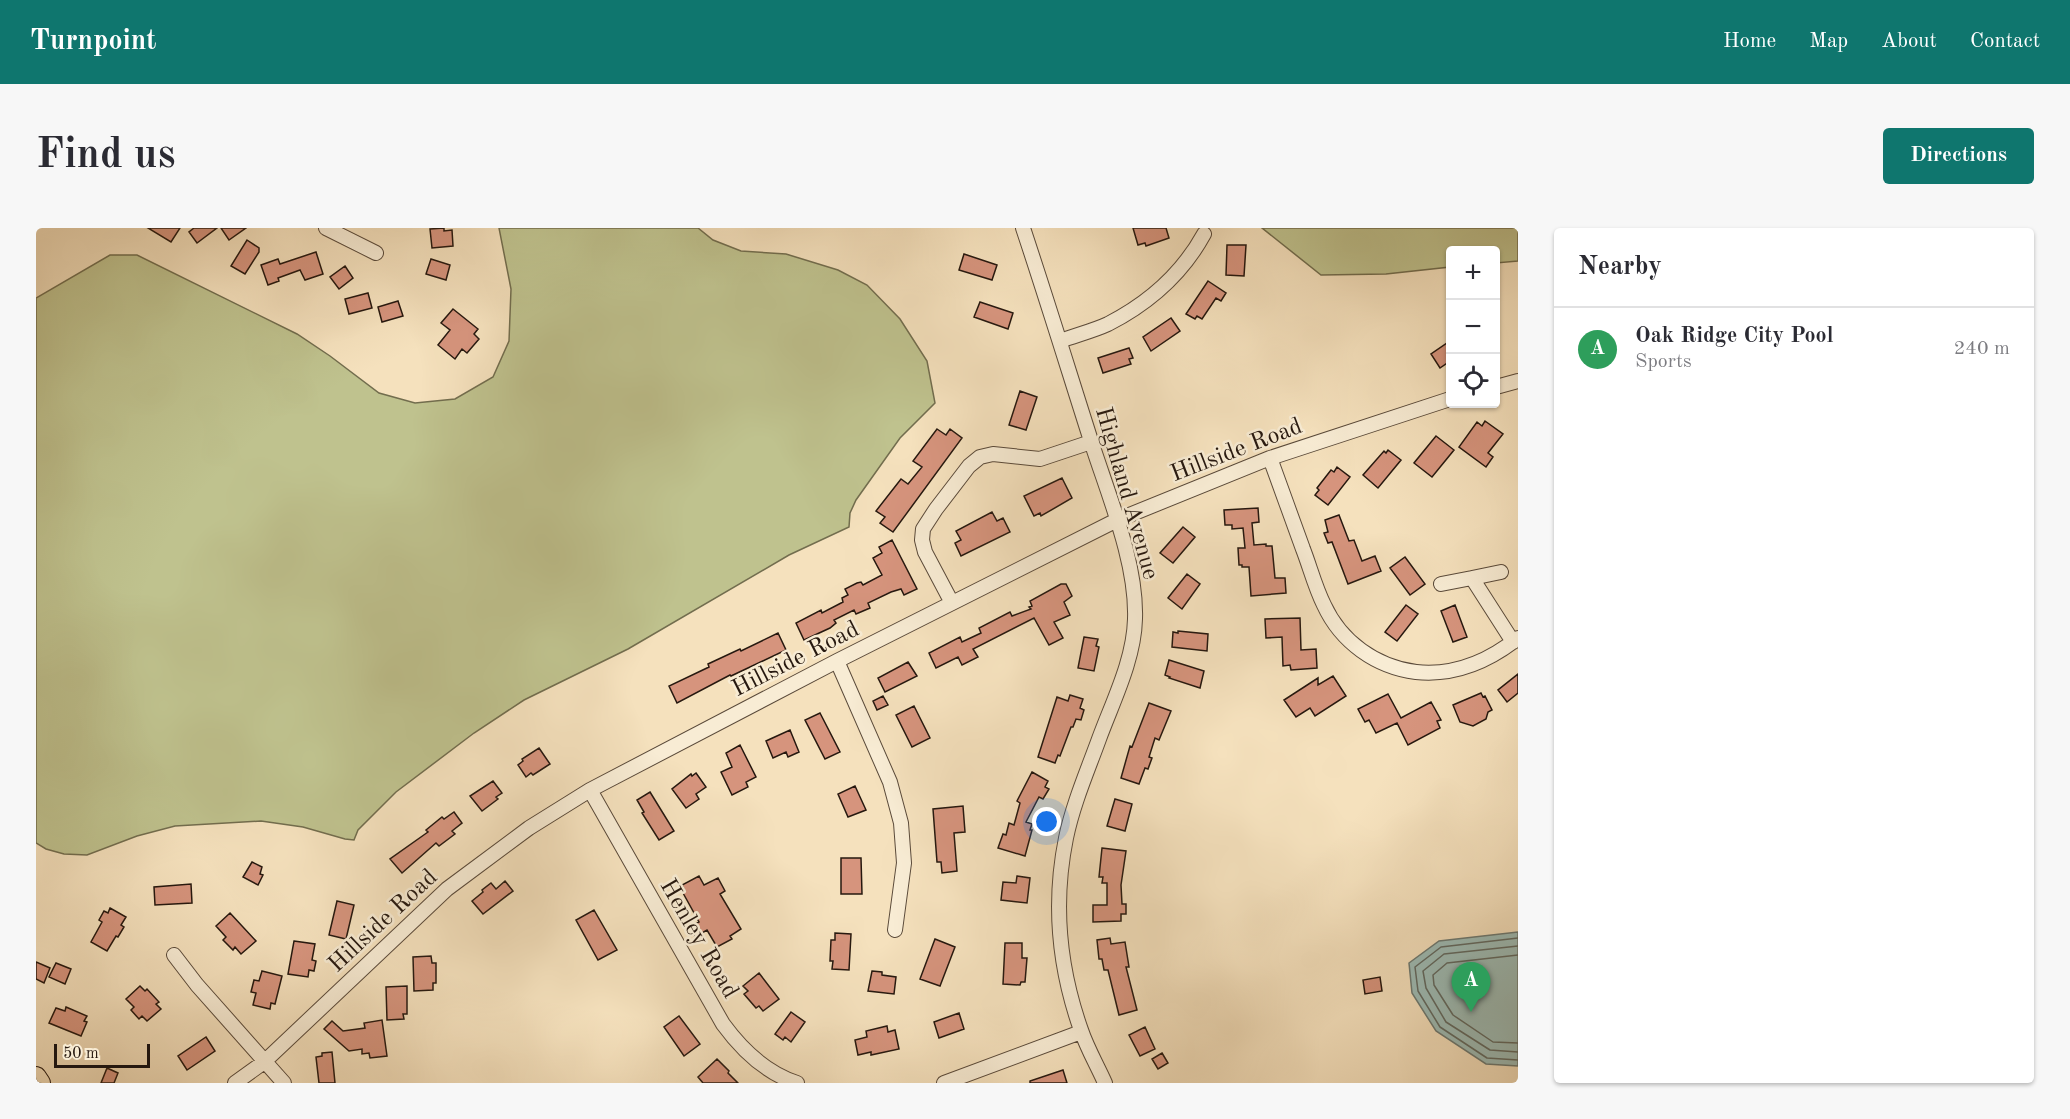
<!DOCTYPE html>
<meta charset="utf-8">
<style>
:root{--surface:#fff;--page:#f7f7f7;--text:#2b2b33;--muted:#7c7c81;--line:#e1e1e2;--accent:#0f766e}
body{margin:0;font-family:"Old Standard TT",serif;background:var(--page);color:var(--text)}
.controls{position:absolute;right:18px;top:18px;display:grid;overflow:hidden;border-radius:6px;box-shadow:0 2px 4px #0004}
.controls button{width:54px;height:54px;display:grid;place-items:center;padding:0;border:0;border-bottom:2px solid var(--line);background:var(--surface);color:var(--text);font:30px sans-serif}
.scale{position:absolute;left:18px;bottom:15px;width:96px;box-sizing:border-box;padding-left:6px;border:3px solid #26180f;border-top:0;font-size:16px;line-height:21px;white-space:nowrap;color:#26180f;-webkit-text-stroke:4px #f8ecd4;paint-order:stroke}
.you{position:absolute;left:1011px;top:594px;width:21px;height:21px;margin:-15px;border:4px solid #fff;border-radius:50%;background:#1a73e8;box-shadow:0 0 0 9px #1a73e833}
.badge{display:grid;place-items:center;width:39px;height:39px;border-radius:50%;background:var(--accent);color:#fff;font-size:20px;font-weight:700}
.pin{position:absolute;translate:-50% -50px;filter:drop-shadow(0 2px 3px #0008)}
.pin::after{content:'';position:absolute;top:32px;width:21px;height:18px;background:inherit;clip-path:polygon(0 0,100% 0,50% 100%)}
.list{margin:0;padding:0;list-style:none}
h2{display:flex;justify-content:space-between;align-items:center;height:78px;margin:0;padding:0 24px;font-size:26px}
h2 small{font-size:20px;font-weight:400;color:var(--muted)}
.list li{display:grid;grid-template-columns:39px 1fr auto;gap:18px;align-items:center;box-sizing:border-box;height:84px;padding:0 24px;border-top:2px solid var(--line)}
.list b{display:block;font-size:22px;white-space:nowrap}
.list p{margin:0;font-size:20px;white-space:nowrap;color:var(--muted)}
.list em{font-size:20px;font-style:normal;color:var(--muted)}
.icon{flex:none;width:33px;height:33px;fill:none;stroke:currentColor;stroke-width:2;stroke-linecap:round;stroke-linejoin:round}
.map{position:relative;flex:none;width:1482px;height:855px;overflow:hidden;border-radius:6px}
header{display:flex;align-items:center;gap:36px;box-sizing:border-box;height:84px;padding:0 30px;background:var(--accent);color:#fff}
header strong{font-size:28px}
nav{display:flex;gap:33px;margin-inline-start:auto;font-size:21px}
.intro{display:flex;align-items:center;justify-content:space-between;box-sizing:border-box;height:144px;padding:0 36px}
h1{margin:0;font-size:42px}
.button{padding:15px 27px;border-radius:6px;background:var(--accent);color:#fff;font-size:21px;font-weight:700}
main{display:flex;gap:36px;padding:0 36px}
aside{flex:1;background:var(--surface);border-radius:6px;box-shadow:0 2px 4px #0004}
.map>svg:first-child{display:block}
</style>
<header>
<strong>Turnpoint</strong>
<nav><a>Home</a><a>Map</a><a>About</a><a>Contact</a></nav>
</header>
<div class="intro"><h1>Find us</h1><a class="button">Directions</a></div>
<main>
<div class="map">
<svg width="1482" height="855" viewBox="0 0 1482 855">
<rect width="100%" height="100%" fill="#f5e1bd"/>
<filter id="stains"><feTurbulence type="fractalNoise" baseFrequency=".00333" numOctaves="4"/><feColorMatrix values="0 0 0 0 .2 0 0 0 0 .09 0 0 0 0 .02 0 0 0 .5 -.17"/></filter>
<radialGradient id="worn" r=".72"><stop offset=".6" stop-color="#630" stop-opacity="0"/><stop offset="1" stop-color="#630" stop-opacity=".3"/></radialGradient>
<!-- green -->
<path fill="#bfc28e" stroke="#726d4e" stroke-width="1.5" d="M463 0H662L677 12 705 23 750 26 802 42 831 57 864 91 891 133 899 175 864 210 820 272 814 285 813 299 753 327 592 421 488 472 438 505 360 564 322 602 318 612 309 611 267 599 225 593 139 598 101 608 51 627 28 626 10 621 0 615V70L74 27H101L261 106 294 128 343 165 379 175 419 171 457 149 473 113 475 61Z
M1226 0H1482V33L1460 35V22H1414V39L1350 46 1285 47Z"/>
<!-- water -->
<path fill="#9dbcb6" stroke="#6d7a73" stroke-width="1.5" d="M1482 704V838L1450 836 1400 803 1376 765 1373 735 1403 713Z"/>
<g fill="none" stroke-linecap="round" stroke-linejoin="round">
<!-- shore -->
<path stroke="#626a62" stroke-width="1.5" d="M1482 710 1405 719 1379 739 1382 763 1404 799 1451 830 1482 832
M1482 718 1408 726 1387 743 1390 760 1410 794 1454 822 1482 824
M1482 727 1411 735 1397 747 1398 757 1417 787 1457 814 1482 815"/>
</g>
<!-- building -->
<path fill="#d6947d" stroke="#26180f" stroke-width="1.5" d="M112 0H144L135 14Z
M158 0H181L161 15 153 4Z
M185 0H210L193 12Z
M408 0V3L416 2 417 18 396 20 394 1Z
M1097 0H1130L1133 10 1110 18 1109 15 1102 17Z
M211 12 223 20V24L209 46 195 38Z
M1191 17H1210L1208 48 1190 47Z
M280 24 287 46 269 52 264 42 242 50 243 53 232 57 225 37 242 31 244 36Z
M928 26 961 37 956 52 923 42Z
M395 31 414 37 410 52 390 46Z
M309 38 317 50 303 61 294 49Z
M1172 53 1190 65 1185 73 1180 70 1166 91 1161 88 1159 91 1150 86Z
M332 65 336 80 313 86 309 71Z
M362 73 367 88 346 94 342 79Z
M944 74 977 85 972 101 938 89Z
M417 81 442 101 438 106 443 111 431 125 426 121 419 131 402 117 414 102 405 95Z
M1135 90 1144 103 1115 123 1107 109Z
M1414 113V133L1404 140 1395 126Z
M1093 120 1097 130 1093 131 1095 136 1067 145 1062 130Z
M984 163 1001 169 990 202 973 197Z
M1449 193 1467 206 1452 225 1457 229 1450 239 1423 219 1441 194 1446 198Z
M901 201 910 207 914 201 926 210 857 304 844 295 849 289 840 283 865 251 872 256 886 239 877 233Z
M1400 208 1418 222 1396 249 1378 235Z
M1352 222 1365 232 1342 260 1327 247 1348 223 1350 225Z
M1301 239 1314 249 1292 277 1279 267 1283 262 1281 260 1295 242 1298 244Z
M1026 250 1036 270 1005 288 1004 285 998 288 988 268Z
M1222 280 1223 294 1216 295 1218 317 1230 316V318H1236L1239 350H1249L1250 365 1215 368 1213 339H1206V337H1203L1202 320H1209L1207 300 1196 301V297H1189L1188 282Z
M956 284 961 293 967 290 974 304 925 328 919 315 925 312 920 303Z
M1303 287 1313 313 1318 312 1326 333 1339 328 1345 343 1312 356 1296 314 1292 315 1288 305 1292 304 1289 292Z
M1147 299 1159 309 1137 335 1124 325Z
M856 312 881 361 868 367 865 361 855 364 832 375 834 380 820 386 818 382 798 392 800 395 794 400 768 412 760 395 785 382 786 385 807 374 806 370 812 367 809 361 821 355 825 354 827 357 846 347 837 330 846 325 843 319Z
M1369 329 1389 356 1374 367 1354 340Z
M1151 346 1164 356 1146 381 1132 370Z
M1025 356H1030L1036 368 1028 374 1034 387 1018 394 1027 410 1013 417 998 390 937 421 942 429 926 437 922 429 900 440 893 425 924 409 926 414 945 405 943 400 974 384 976 388 995 381 993 379 996 378 994 373Z
M1370 377 1382 386 1361 413 1349 404Z
M1419 377 1431 409 1417 414 1405 383Z
M1264 390 1265 422 1280 421 1281 440 1255 442 1254 437 1247 438 1246 409 1230 410 1229 391Z
M1142 403 1172 406 1171 423 1136 419 1137 404 1142 405Z
M742 405 750 422 695 448 694 447 641 475 633 458 673 439 672 436 704 421 705 423Z
M1048 409 1062 411 1060 418 1063 419 1058 443 1042 440Z
M1133 432 1168 443 1164 460 1133 450 1134 449 1129 447Z
M872 434 881 448 849 464 842 450Z
M1482 446V465L1471 474 1462 462Z
M1297 448 1310 468 1279 488 1274 480 1260 489 1248 472 1282 450V457Z
M1445 465 1447 469 1449 468 1456 482 1452 484 1450 491 1437 498 1424 494 1417 477Z
M1352 466 1365 490 1395 474 1405 492 1401 493 1404 500 1372 517 1361 495 1340 505 1333 492 1329 494 1322 481Z
M1034 467 1047 471 1044 480 1048 482 1045 492 1040 491 1037 499H1035L1024 528 1022 527 1019 535 1002 529 1021 469 1032 473Z
M847 468 852 477 841 482 837 473Z
M1113 475 1135 483 1123 512 1119 510 1113 529 1116 530 1112 541 1109 540 1103 556 1085 550 1094 518 1096 519Z
M878 478 894 510 876 519 860 487Z
M784 485 804 524 789 531 769 492Z
M754 502 763 524 752 529 750 524 737 530 730 513Z
M704 517 720 549 710 554 712 559 696 567 685 544 696 539 690 525Z
M503 520 514 536 497 547 495 545 490 549 482 537 487 533 486 531Z
M996 544 1012 553 1009 559 1013 561 1007 571 1003 569 990 594 996 596 994 602H996L989 628 962 620 967 606 970 607 973 595 978 597 984 575 981 573Z
M660 545 670 559 660 566 663 571 650 580 636 561 655 546 656 548Z
M457 553 466 565 460 569 462 571 446 583 434 568Z
M819 558 830 582 812 589 802 566Z
M614 564 638 603 623 612 606 585 608 584 601 572Z
M1079 571 1096 576 1089 603 1071 598Z
M927 578 929 604 918 605 921 643 906 645 905 634H901L897 581Z
M418 584 426 595 416 603 419 606 403 618 400 615 366 645 354 631 392 604 390 602 406 589 408 591Z
M1066 620 1090 623 1085 657 1086 676H1090V686H1085V693L1057 694V677H1071V655H1066L1067 649H1063Z
M805 630H825L826 666H805Z
M216 634 226 639 224 646 227 647 222 657 207 649Z
M663 648 668 657 682 650 689 663 684 666 705 701 694 708 696 711 681 719 671 702 659 709 654 699 663 694 647 665 649 663 646 657Z
M981 648 994 650 991 675 965 672 967 654 980 655Z
M469 653 477 663 447 686 436 673 447 664 446 662 455 655 460 661Z
M155 656 156 675 119 677 118 659Z
M301 673 318 677 310 711 293 707Z
M74 680 90 689 85 697 88 699 82 709 80 708 71 723 55 714 66 694 63 692 68 683 72 685Z
M558 682 581 722 562 732 540 692Z
M194 685 220 713 205 726 199 719 197 722 187 712 190 709 180 698Z
M799 705 815 706 813 742 796 741 797 733H794L795 712H799Z
M1074 710 1075 716 1089 714 1093 739H1090L1101 782 1083 787 1072 742H1068L1066 731H1063L1061 712Z
M899 711 919 719 904 758 884 751Z
M258 713 279 716 276 732 280 733 278 743 273 742 272 749 252 746Z
M969 715H986V730H991L989 754H985L984 757 967 756Z
M395 728 396 735H400V755H397V762L378 763 377 729Z
M0 734 14 740 8 755 0 751Z
M20 735 35 741 29 756 13 749Z
M226 743 246 748 239 776 235 775 234 781 217 777 220 765 215 764 218 752 223 753Z
M836 743 846 744V747L860 749 858 766 832 763Z
M723 745 743 771 727 783 723 778 720 780 708 766 712 763 707 758Z
M1344 749 1346 763 1329 766 1327 752Z
M104 758 109 763 111 761 123 774 120 776 125 781 111 793 106 788 103 791 95 782 98 779 90 771Z
M371 758V786H367L368 791 351 792 350 759Z
M30 779 51 788 48 793 51 794 45 808 13 795 20 780 29 783Z
M755 784 769 794 755 814 749 809 747 812 739 806Z
M923 785 928 801 903 810 898 794Z
M643 788 664 816 648 828 628 799Z
M346 792 351 828 334 830 333 825 326 826V821L313 823 288 801 296 793 307 803 329 800 328 795Z
M851 798 852 804 859 802 863 821 835 827V824L822 827 819 812 831 809 830 803Z
M1109 799 1119 821 1104 828 1093 807Z
M170 809 179 823 151 842 142 828Z
M296 824 299 855H283L280 829 286 828V825Z
M1126 825 1132 835 1122 841 1116 831Z
M681 831 693 843 692 845 702 855H667L662 849Z
M71 840 82 845 78 855H65Z
M1027 842 1031 855H994V853Z"/>
<g fill="none" stroke-linecap="round" stroke-linejoin="round">
<!-- minor casing -->
<g stroke="#5a4a3a" stroke-width="16">
<path id="minor" d="M290 0 340 25
M987 0C1011 72 1033 144 1056 216 1073 269 1101 335 1099 391 1098 432 1077 473 1063 511 1051 544 1037 576 1030 610 1017 674 1023 740 1045 802 1051 820 1061 837 1069 855
M1024 113C1040 107 1057 103 1072 96 1113 75 1146 46 1168 6
M1460 159 1482 153
M1234 230C1245 260 1256 291 1267 321 1274 339 1279 359 1288 377 1305 414 1340 439 1380 444 1418 448 1453 433 1482 410
M1436 350 1465 344
M1405 356 1436 350 1477 414
M916 375 889 324 886 312 887 301 900 281 933 238 944 229 957 226 1004 231 1055 214
M801 433 854 554 865 595 868 635 859 702
M554 562 687 796C706 822 730 845 761 855
M138 727 161 757 248 855
M199 855 228 834 411 661 493 600 554 562 801 433 1081 292 1234 230 1414 171
M908 855 1045 804"/>
</g>
<!-- highway casing -->
<g stroke="#26180f" stroke-width="22">
<path id="highway" d="M0 849 4 855"/>
</g>
<!-- minor -->
<use href="#minor" stroke="#f8ecd4" stroke-width="14"/>
<!-- highway -->
<use href="#highway" stroke="#f5e1bd" stroke-width="20"/>
</g>
<g text-anchor="middle" stroke-width="5" stroke-linejoin="round" paint-order="stroke">
<!-- street labels -->
<g font-size="24" fill="#26180f" stroke="#f8ecd4">
<text transform="translate(1200 221) rotate(-21)" y="8">Hillside Road</text>
<text transform="translate(1092 265) rotate(74)" y="8">Highland Avenue</text>
<text transform="translate(759 430) rotate(-27)" y="8">Hillside Road</text>
<text transform="translate(346 692) rotate(-43)" y="8">Hillside Road</text>
<text transform="translate(664 710) rotate(60)" y="8">Henley Road</text>
</g>
</g>
<rect width="100%" height="100%" filter="url(#stains)"/>
<rect width="100%" height="100%" fill="url(#worn)"/>
</svg>
<div class="controls">
<button>+</button>
<button>−</button>
<button><svg class="icon" aria-label="locate" viewBox="0 0 24 24"><circle cx="12" cy="12" r="6"/><path d="M12 2v4M12 18v4M2 12h4M18 12h4"/></svg></button>
</div>
<div class="scale">50 m</div>
<div class="you"></div>
<div class="pin badge" style="left:1435px;top:784px;background:#2e9e5b">A</div>
</div>
<aside>
<h2>Nearby<small></small></h2>
<ul class="list">
<li><span class="badge" style="background:#2e9e5b">A</span><div><b>Oak Ridge City Pool</b><p>Sports</p></div><em>240 m</em></li>
</ul>
</aside>
</main>
